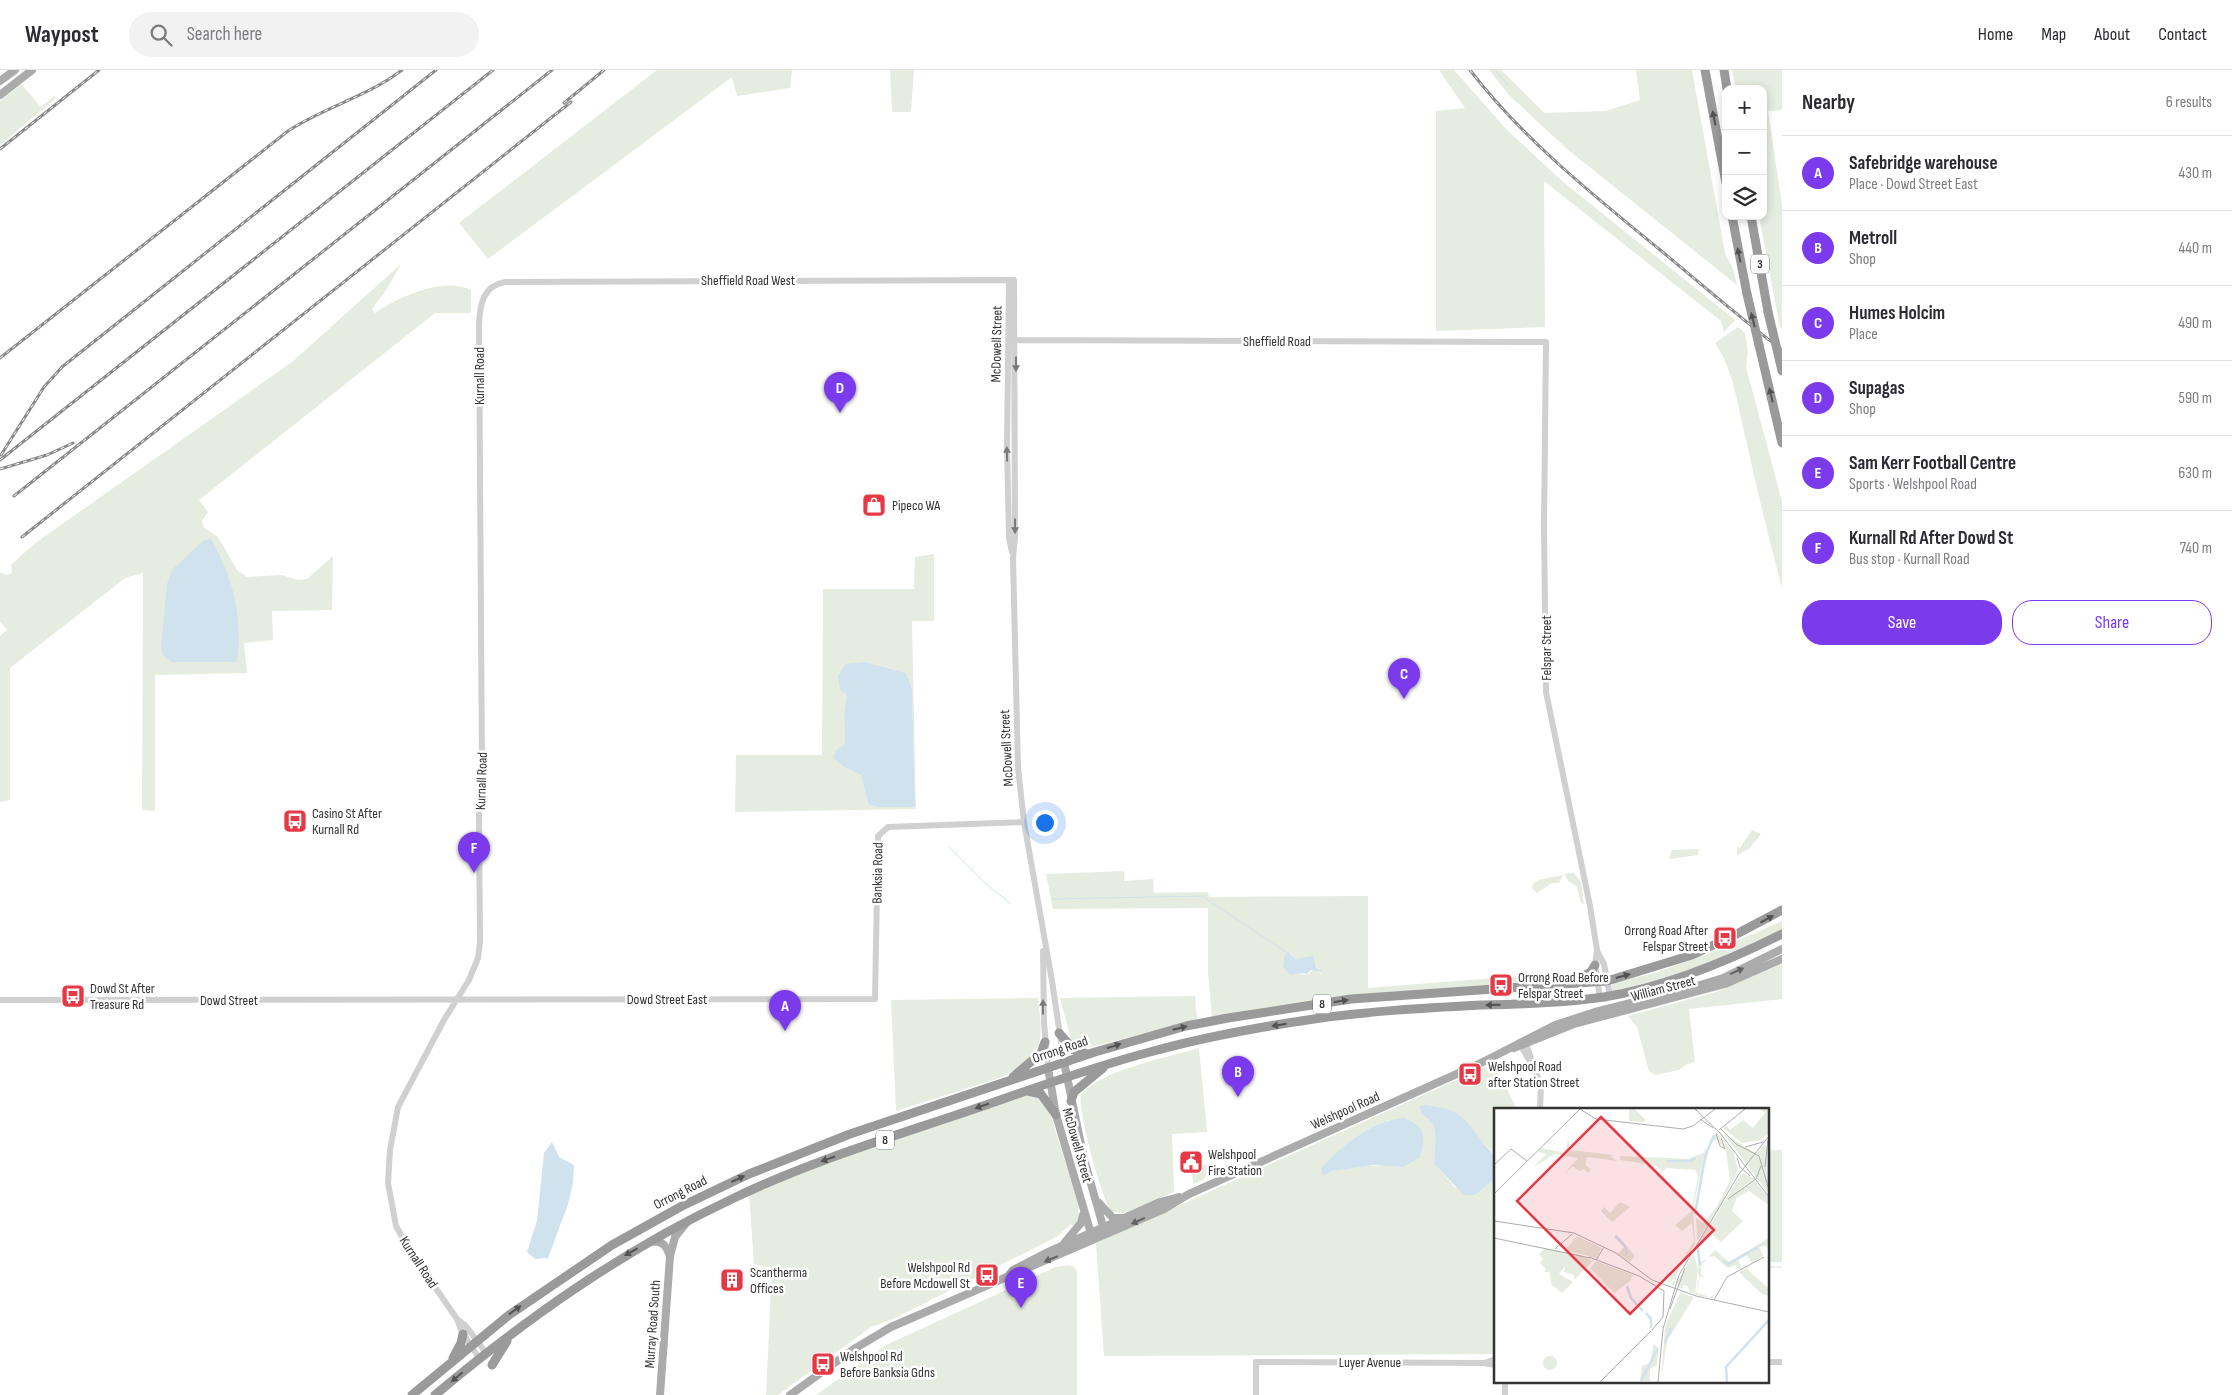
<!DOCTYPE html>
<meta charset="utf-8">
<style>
:root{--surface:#fff;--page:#f2f2f3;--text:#2b2b33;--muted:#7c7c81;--line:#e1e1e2;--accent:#7c3aed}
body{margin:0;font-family:"Sofia Sans Condensed",sans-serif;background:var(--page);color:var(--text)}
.controls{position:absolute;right:15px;top:15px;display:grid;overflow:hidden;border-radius:10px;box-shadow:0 2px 8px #0003}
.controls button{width:45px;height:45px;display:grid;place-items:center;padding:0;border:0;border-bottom:1px solid var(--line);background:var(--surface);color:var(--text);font:25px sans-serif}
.you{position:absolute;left:1044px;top:752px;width:18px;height:18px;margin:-12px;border:4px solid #fff;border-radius:50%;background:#1a73e8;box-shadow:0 0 0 8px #1a73e833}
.badge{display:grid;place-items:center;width:32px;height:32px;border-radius:50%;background:var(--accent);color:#fff;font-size:16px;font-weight:700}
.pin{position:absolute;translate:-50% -41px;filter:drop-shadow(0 1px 2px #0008)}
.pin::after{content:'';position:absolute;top:26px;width:18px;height:15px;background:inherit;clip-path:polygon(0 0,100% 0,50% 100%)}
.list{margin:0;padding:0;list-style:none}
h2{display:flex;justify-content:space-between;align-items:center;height:65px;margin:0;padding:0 20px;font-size:21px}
h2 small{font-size:16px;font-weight:400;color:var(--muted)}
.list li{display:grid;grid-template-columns:32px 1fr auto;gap:15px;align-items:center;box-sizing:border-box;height:75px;padding:0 20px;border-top:1px solid var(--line)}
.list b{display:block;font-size:19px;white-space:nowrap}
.list p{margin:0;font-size:16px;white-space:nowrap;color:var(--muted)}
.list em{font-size:16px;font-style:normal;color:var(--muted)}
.actions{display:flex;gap:10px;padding:15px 20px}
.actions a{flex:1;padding:11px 0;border:1px solid var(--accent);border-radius:20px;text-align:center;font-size:18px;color:var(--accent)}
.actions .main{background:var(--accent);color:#fff}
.icon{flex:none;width:28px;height:28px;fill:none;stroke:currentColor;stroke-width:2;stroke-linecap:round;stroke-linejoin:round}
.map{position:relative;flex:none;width:1782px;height:1325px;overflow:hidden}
header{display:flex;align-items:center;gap:30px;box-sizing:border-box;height:70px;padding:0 25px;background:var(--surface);border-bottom:1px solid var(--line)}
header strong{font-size:24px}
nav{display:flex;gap:28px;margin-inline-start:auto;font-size:18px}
.search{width:350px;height:45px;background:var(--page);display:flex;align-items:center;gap:12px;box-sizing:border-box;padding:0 18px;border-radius:28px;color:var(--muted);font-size:19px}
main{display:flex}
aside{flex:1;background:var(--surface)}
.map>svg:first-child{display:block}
</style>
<header>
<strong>Waypost</strong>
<div class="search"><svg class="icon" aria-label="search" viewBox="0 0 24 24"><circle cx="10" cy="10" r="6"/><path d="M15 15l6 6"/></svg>Search here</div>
<nav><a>Home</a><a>Map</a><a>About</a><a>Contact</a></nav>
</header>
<main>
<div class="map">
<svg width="1782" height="1325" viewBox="0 0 1782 1325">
<rect width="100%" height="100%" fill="#fff"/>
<!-- green -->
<path fill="#e6ecdf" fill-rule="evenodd" d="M657 0H792L790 18 737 26 732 7 488 189 459 153Z
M890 0H914L911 42H892Z
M1439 0H1454L1507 60 1562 111 1735 250 1724 262 1721 251 1544 111 1545 257 1436 261V41L1465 38Z
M1489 0H1501L1544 43 1606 41 1640 30 1636 0H1692L1725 183 1733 199 1737 215 1567 79 1509 25Z
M1732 0H1782V40L1768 41 1782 135V259L1780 257 1759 146H1763V19H1736Z
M21 14 41 37 54 26 56 28 0 75V31Z
M401 194 387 219 372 239 375 243C398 227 444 206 471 220V243H435L199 430 208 442 202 451 203 457 218 467 237 500 247 507 282 505 298 510 307 509 333 486 332 540 272 541 273 570 244 573 247 603 155 605V741L142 740 143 503 125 508 10 598V730L0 732V566L7 560 0 551V502L7 505 12 503 11 495 34 474 292 292Z
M1738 257 1745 263 1748 281 1746 297 1782 431V518C1769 469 1757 420 1746 370 1738 338 1734 300 1715 273Z
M934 484V551H912L916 739 735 742 736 685H822L823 519H914L915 487ZM865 592 906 603 912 620 915 737 868 734 861 705 846 698 837 679 845 674 844 643 847 624Z
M1752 760 1761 764 1749 779 1737 785V777L1740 778Z
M1699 779 1698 785 1669 789 1672 780Z
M1124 801V811L1153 809 1154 823 1208 822 1209 827 1368 826V918L1544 904 1545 911 1350 925 1212 948 1208 902V838L1053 839 1046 804ZM1289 882 1296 889 1309 888 1322 903 1321 904C1310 896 1313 904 1304 905L1298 903Z
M1574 803 1581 812 1584 834 1581 833 1577 817 1568 811 1565 804Z
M1563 805 1559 813H1552L1537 823 1532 818 1533 814 1538 810Z
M1782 851V860L1738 883 1685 903 1612 922V913L1655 903 1707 884Z
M1782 894V929L1689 939 1695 992 1687 994 1679 1000 1655 1005 1649 1001 1637 957 1628 946 1716 922Z
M1195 926 1197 949 1084 979 1071 970 1060 928Z
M1038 928C1039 941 1042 956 1040 968 1037 986 1017 1000 1002 1007L896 1041 891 930Z
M1199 978 1207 1062 1172 1064 1174 1122 1124 1143 1112 1142C1102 1130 1077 1039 1081 1024 1104 999 1167 988 1199 978Z
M1494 993 1517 1039H1496V1086L1451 1040 1419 1036C1422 1048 1432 1048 1434 1058 1437 1068 1434 1083 1434 1094L1455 1117 1475 1125 1496 1108V1265L1493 1284 1104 1286 1096 1173ZM1390 1050 1403 1097C1376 1095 1348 1094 1323 1105L1321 1098C1341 1077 1364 1062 1390 1050Z
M1025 1025 1038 1026 1045 1035 1051 1047 1078 1132 1079 1150 1074 1157 1071 1154 1058 1166 893 1249 871 1257 778 1325H766L772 1198 754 1194 749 1123 787 1107Z
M1768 1080H1782V1192H1768Z
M1200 1095H1208C1208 1108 1205 1110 1193 1114L1192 1099 1200 1098Z
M1069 1195 1074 1197 1077 1202V1325H816L886 1275 1056 1197Z"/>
<!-- water -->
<path fill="#cfe2ee" d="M211 469C233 508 243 546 237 592H171L163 585 161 576 167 514 172 500 204 470Z
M865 592 906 603 912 619 915 737H878L868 734 861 705 846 698 833 688 837 679 845 674 844 643 847 624 840 620 838 606 846 594Z
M1288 882 1296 889 1313 886 1316 897 1323 903 1311 900 1307 904 1298 903 1290 905 1283 897 1285 884Z
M1426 1035C1434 1037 1443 1037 1450 1040 1471 1048 1479 1073 1496 1086V1108L1475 1125H1464L1434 1094C1434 1083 1437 1067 1434 1058 1431 1047 1422 1049 1419 1036Z
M1404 1048C1427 1056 1426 1069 1419 1088L1403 1097 1373 1095 1333 1101 1323 1106 1321 1098C1343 1075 1372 1051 1404 1048Z
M552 1072 559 1087 574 1095 573 1113 568 1134 548 1188 535 1189 527 1182 537 1151 544 1083Z"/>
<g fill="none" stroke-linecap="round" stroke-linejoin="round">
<!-- stream -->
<path stroke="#cfe2ee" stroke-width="1" d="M1495 0 1508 15
M949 777 985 813 1011 834
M1052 829 1202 826 1287 883
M1768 1197H1782"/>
<!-- minor -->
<path stroke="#d0d0d0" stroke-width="6" d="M1009 210 1007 376 1009 468 1012 482
M1009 270 1546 272 1544 457 1546 622 1590 836 1597 880 1595 895 1600 928
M1043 881 1044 952 1048 998
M1597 881 1604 894 1610 926
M0 930 875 929 878 766 888 757 1024 752
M1525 971 1541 1016 1540 1039
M1519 972 1533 997
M457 1249 461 1260 479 1288
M486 1283 466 1256 457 1249 408 1178 396 1156 388 1113 390 1080 398 1037 444 950 469 910 478 888 480 872 479 746 482 697 479 254C480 234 483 216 505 212L1014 210 1015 467 1013 488 1018 698 1024 752 1052 911 1064 992
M1768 1292H1782
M1484 1293 1496 1289
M1256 1325V1292L1483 1293 1496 1295
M1505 1325V1311"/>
<!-- major -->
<path stroke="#ababab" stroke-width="8" d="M0 11 15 0
M0 25 32 0
M1514 978 1574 954 1725 914 1782 889
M1064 992 1084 1089 1104 1160
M1048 998 1056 1045 1092 1167
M1098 1132 1113 1148H1122
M650 1172C662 1170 666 1175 670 1186
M1065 1172 1081 1153 1083 1145
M1009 1205 1013 1200 1046 1183 1160 1132 1179 1127
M660 1325 670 1186 675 1167 687 1152
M790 1325 854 1279 891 1257 1164 1139 1189 1124 1479 994 1555 955 1595 942 1687 919 1723 908 1782 879"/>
<!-- highway -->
<path stroke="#9a9a9a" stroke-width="9" d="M1705 0 1726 113
M1724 0 1727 19
M1732 146 1747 224
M1751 146 1768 242
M1759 275 1782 373
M1780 292 1782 301
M1574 911 1591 902 1595 895
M1059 963 1074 980 1088 984
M1013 1007 1041 983 1045 972
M1028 1021 1041 1024 1056 1045
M1071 1031 1074 1022 1103 998
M453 1288 461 1273 463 1264
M492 1295 507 1271
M412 1325 509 1245 612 1175 682 1136 749 1104 850 1064 1095 982 1186 956 1228 948 1351 929 1607 911 1692 885 1731 867 1782 840
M435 1325C527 1248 623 1180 732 1129 810 1091 895 1066 977 1038 1035 1018 1092 997 1150 982 1204 967 1259 957 1314 949 1369 941 1425 938 1481 935 1522 934 1564 933 1604 927 1666 917 1726 892 1782 864"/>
<!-- rail casing -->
<g stroke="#888" stroke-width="3">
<path id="rail" d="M1470 0C1523 69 1592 124 1659 179 1700 213 1740 248 1782 280
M564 33 604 0
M0 79 99 0
M0 288 288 61C324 37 367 27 402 0
M1 385 44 317 62 297 436 0
M0 390 493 0
M0 399 47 385 73 373
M14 426 552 0
M22 467 571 32"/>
</g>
<!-- rail -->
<use href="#rail" stroke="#fff" stroke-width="1" stroke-dasharray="4" stroke-linecap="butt"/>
<!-- highway-bridge -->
<path stroke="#9a9a9a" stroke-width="9" d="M1747 224 1759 275
M1768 242 1780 292"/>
</g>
<!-- one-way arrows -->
<defs><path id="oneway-solid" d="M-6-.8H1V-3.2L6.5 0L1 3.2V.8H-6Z" transform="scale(1.25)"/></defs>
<g fill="#525252">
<use href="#oneway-solid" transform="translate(1714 48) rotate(-101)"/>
<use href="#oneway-solid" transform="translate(1739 185) rotate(-101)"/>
<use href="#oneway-solid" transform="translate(1753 250) rotate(-104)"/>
<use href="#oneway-solid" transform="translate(1771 325) rotate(-103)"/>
<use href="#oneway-solid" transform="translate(1767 849) rotate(-28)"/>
<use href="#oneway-solid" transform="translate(1623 906) rotate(-15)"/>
<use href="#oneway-solid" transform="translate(1341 931) rotate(-9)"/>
<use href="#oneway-solid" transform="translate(1493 935) rotate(178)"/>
<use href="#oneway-solid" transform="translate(1279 955) rotate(171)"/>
<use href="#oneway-solid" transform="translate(1180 958) rotate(-14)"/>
<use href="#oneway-solid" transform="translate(1114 976) rotate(-17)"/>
<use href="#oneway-solid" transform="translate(982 1036) rotate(161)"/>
<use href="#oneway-solid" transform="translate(828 1089) rotate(161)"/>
<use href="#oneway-solid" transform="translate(738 1109) rotate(-25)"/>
<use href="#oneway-solid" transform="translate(631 1182) rotate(151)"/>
<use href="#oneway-solid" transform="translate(515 1240) rotate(-36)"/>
<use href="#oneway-solid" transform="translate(457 1307) rotate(140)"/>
</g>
<g fill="#7a7a7a">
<use href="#oneway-solid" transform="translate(1016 294) rotate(90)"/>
<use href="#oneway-solid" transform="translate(1007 384) rotate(-91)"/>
<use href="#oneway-solid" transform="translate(1015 456) rotate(90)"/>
<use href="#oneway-solid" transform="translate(1043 937) rotate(-90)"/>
</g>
<g fill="#636363">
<use href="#oneway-solid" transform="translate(1737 901) rotate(-24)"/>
<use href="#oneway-solid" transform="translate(1138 1151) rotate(156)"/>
<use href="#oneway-solid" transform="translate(1051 1189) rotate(157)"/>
</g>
<!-- icons -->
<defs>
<g id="shop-square" transform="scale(1.25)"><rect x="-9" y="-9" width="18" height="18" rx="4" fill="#e63946" stroke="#fff"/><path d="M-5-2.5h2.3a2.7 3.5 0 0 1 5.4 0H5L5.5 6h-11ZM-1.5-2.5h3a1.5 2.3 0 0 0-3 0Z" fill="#fff"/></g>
<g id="bus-square" transform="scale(1.25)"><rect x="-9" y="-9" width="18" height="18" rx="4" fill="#e63946" stroke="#fff"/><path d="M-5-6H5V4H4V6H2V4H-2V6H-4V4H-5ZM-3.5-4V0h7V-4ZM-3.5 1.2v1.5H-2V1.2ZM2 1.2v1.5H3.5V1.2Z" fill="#fff"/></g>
<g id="civic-square" transform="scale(1.25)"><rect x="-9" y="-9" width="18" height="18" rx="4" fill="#e63946" stroke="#fff"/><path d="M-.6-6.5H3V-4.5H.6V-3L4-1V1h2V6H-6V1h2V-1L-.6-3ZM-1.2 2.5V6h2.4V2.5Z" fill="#fff"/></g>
<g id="building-square" transform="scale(1.25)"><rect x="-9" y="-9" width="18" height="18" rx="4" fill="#e63946" stroke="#fff"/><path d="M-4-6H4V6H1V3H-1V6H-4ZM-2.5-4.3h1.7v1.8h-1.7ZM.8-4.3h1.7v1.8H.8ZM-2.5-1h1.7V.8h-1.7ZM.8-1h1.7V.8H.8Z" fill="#fff"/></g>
</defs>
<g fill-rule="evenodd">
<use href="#shop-square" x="874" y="435"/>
<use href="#bus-square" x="295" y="751"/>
<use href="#bus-square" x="1725" y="868"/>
<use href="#bus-square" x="1501" y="915"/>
<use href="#bus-square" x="73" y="926"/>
<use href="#bus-square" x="1470" y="1004"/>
<use href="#civic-square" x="1191" y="1092"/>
<use href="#bus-square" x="987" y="1205"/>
<use href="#building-square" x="732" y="1210"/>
<use href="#bus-square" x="823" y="1294"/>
</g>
<g text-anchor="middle" stroke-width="5" stroke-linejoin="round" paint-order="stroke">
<!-- shield labels -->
<g fill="#fff" stroke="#707070" stroke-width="1">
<rect x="1751" y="184.5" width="18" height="19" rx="4"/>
<rect x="1313" y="924.5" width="18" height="19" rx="4"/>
<rect x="876" y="1060.5" width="18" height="19" rx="4"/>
</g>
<g font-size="12" font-weight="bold" fill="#333">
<text x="1760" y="198">3</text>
<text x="1322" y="938">8</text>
<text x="885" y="1074">8</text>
</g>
<!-- street labels -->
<g font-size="14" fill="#333" stroke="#fff">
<text x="748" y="215">Sheffield Road West</text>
<text x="1277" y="276">Sheffield Road</text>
<text transform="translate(996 274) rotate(-89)" y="5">McDowell Street</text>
<text transform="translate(479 306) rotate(-90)" y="5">Kurnall Road</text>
<text transform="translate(1546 578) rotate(-90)" y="5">Felspar Street</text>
<text transform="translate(1006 678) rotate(-93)" y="5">McDowell Street</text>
<text transform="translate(481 711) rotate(-88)" y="5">Kurnall Road</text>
<text transform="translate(877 803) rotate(-89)" y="5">Banksia Road</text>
<text transform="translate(1663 918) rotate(-15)" y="5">William Street</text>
<text x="667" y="934">Dowd Street East</text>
<text x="229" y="935">Dowd Street</text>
<text transform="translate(1060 979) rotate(-19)" y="5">Orrong Road</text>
<text transform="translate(1345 1040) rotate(-24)" y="5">Welshpool Road</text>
<text transform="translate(1078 1075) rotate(74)" y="5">McDowell Street</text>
<text transform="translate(680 1122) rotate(-27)" y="5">Orrong Road</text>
<text transform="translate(419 1192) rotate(57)" y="5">Kurnall Road</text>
<text transform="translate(652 1254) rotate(-86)" y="5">Murray Road South</text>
<text x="1370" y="1297">Luyer Avenue</text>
</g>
<!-- poi labels -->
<g font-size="14" fill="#333" stroke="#fff" text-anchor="start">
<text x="892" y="440">Pipeco WA</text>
<text x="312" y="748">Casino St After<tspan x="312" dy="16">Kurnall Rd</tspan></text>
<text x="1708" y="865" text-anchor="end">Orrong Road After<tspan x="1708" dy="16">Felspar Street</tspan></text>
<text x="1518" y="912">Orrong Road Before<tspan x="1518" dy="16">Felspar Street</tspan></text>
<text x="90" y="923">Dowd St After<tspan x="90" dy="16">Treasure Rd</tspan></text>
<text x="1488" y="1001">Welshpool Road<tspan x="1488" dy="16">after Station Street</tspan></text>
<text x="1208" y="1089">Welshpool<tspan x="1208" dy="16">Fire Station</tspan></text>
<text x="970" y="1202" text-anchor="end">Welshpool Rd<tspan x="970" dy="16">Before Mcdowell St</tspan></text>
<text x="750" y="1207">Scantherma<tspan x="750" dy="16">Offices</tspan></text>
<text x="840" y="1291">Welshpool Rd<tspan x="840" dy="16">Before Banksia Gdns</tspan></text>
</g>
</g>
<!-- overview -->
<g transform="translate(1494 1038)">
<rect width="275" height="275" fill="#fff"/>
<path d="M135 1H140L151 11 150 14 135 13ZM266 1H275V25L267 32 248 35 229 20 232 17 236 22 249 12 259 20 271 5ZM222 24 239 43 244 62 225 101 203 133 202 100 213 42ZM225 27 227 28 231 35 236 73 222 100 209 115 202 110 205 85 216 36 222 31 230 40ZM229 25 263 46 271 36 275 43V86ZM74 30 76 42 120 47 116 48 123 53 93 49 91 57 97 61 94 65 90 61 85 63 79 58 70 66 84 50 70 48 62 56 69 47 61 46 40 59 52 46 44 44 47 40 72 45ZM212 38 199 100 201 136 182 167H183L180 178 177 177 182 169 175 175 174 173 200 134 198 115 188 123 181 117 197 104 204 69 202 62 172 60 162 70 167 62 162 57 156 61 152 56 126 52V48L194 51 209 45ZM248 65 261 71 236 87 261 73 275 90V97L255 83 243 89 238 103 249 113 227 134 216 124 205 139 206 154 213 151 207 157V166L211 170 206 168 203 185 216 189 221 186 218 190 202 187 205 170 203 138ZM126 94 136 99 118 114 107 103 110 99 116 105ZM122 126 141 148 136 154 124 146 130 139 121 129ZM83 128 108 140 102 150 71 142ZM275 130V143L272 138 265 139 269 148 258 155 253 147 244 152 248 160 245 162 242 157 234 160 220 148 214 149 221 142 235 154ZM51 140 83 146 99 153 80 172V167L70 164 71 158 65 166 79 174 68 185 57 176 56 165 50 163 52 161 46 155 49 151 45 146ZM200 145 204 163 201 186 195 184 194 178 189 177V181L186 180 183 174ZM102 153 139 167 136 173 120 185 96 160ZM252 160 275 181V188L268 186 245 164ZM186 185 200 189 173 233 167 274 171 219ZM160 235 164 241 163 257 156 261V273H146L148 258 156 255ZM49 255a7 7 0 1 1 14 0a7 7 0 1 1-14 0Z" fill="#e6ecdf" fill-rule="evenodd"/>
<path fill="none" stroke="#cfe2ee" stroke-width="2.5" d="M173 53H197L201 50M201 106 211 48 220 27M121 128 131 138 133 147M204 142 206 157M229 153 234 156 264 139M133 178 137 190 149 203M152 205 157 211V220M171 235 177 220M147 273 164 240M233 274 232 259 275 212"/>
<path fill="none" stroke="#adadad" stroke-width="1" d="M86 1 102 11 189 21 199 18 221 1M201 1 226 25 275 89M206 11 219 20M226 20 242 36 265 48 275 82M225 22 251 1M222 26 226 38 231 41 227 30M251 39 269 34M243 50 246 59 256 68M0 57 17 41 33 53M271 59 274 32M0 86 86 1M234 91 262 71 267 58M0 113 80 125 122 145 158 172 202 188 275 204M0 130 96 150M61 141 78 126M95 149 145 168 170 183 169 209 158 222M102 152 110 139M220 192 233 169 270 149M176 201 191 160M106 274 157 223M164 274 169 221 185 167 245 66 275 28"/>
<path fill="#e63946" fill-opacity="0.15" stroke="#e63946" stroke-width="2.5" d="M107 9 220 122 136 206 23 93Z"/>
<rect width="275" height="275" fill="none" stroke="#333" stroke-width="2.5"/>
</g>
</svg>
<div class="controls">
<button>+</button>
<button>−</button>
<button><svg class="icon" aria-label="layers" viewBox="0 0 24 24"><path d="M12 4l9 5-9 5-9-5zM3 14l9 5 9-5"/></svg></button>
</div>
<div class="you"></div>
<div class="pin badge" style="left:785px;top:961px">A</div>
<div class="pin badge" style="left:1238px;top:1027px">B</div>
<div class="pin badge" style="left:1404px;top:629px">C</div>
<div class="pin badge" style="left:840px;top:343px">D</div>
<div class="pin badge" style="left:1021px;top:1238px">E</div>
<div class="pin badge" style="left:474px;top:803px">F</div>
</div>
<aside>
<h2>Nearby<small>6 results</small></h2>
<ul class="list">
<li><span class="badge">A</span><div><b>Safebridge warehouse</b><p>Place · Dowd Street East</p></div><em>430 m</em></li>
<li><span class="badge">B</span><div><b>Metroll</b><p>Shop</p></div><em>440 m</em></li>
<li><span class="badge">C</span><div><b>Humes Holcim</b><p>Place</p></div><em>490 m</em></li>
<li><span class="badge">D</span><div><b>Supagas</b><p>Shop</p></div><em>590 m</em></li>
<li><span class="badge">E</span><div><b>Sam Kerr Football Centre</b><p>Sports · Welshpool Road</p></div><em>630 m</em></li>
<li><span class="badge">F</span><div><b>Kurnall Rd After Dowd St</b><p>Bus stop · Kurnall Road</p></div><em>740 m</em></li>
</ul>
<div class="actions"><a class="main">Save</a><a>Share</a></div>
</aside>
</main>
